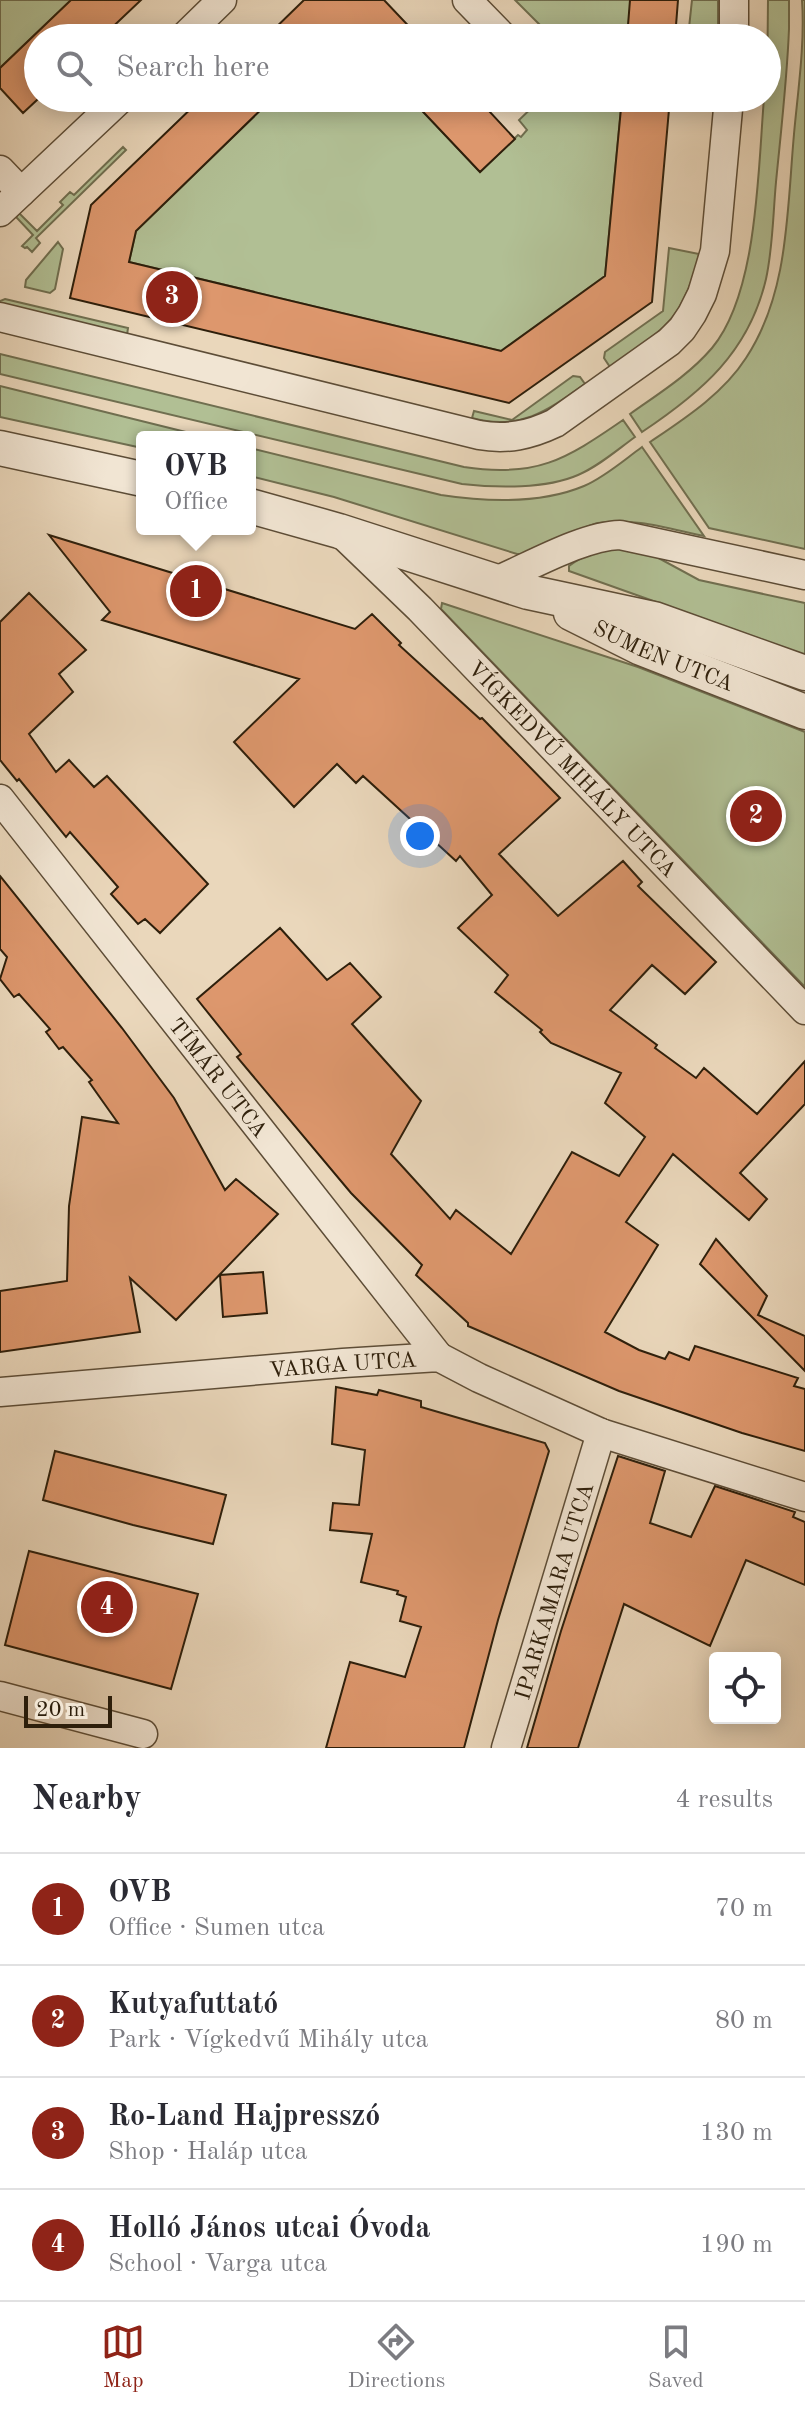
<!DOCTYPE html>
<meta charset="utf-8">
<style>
:root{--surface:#fff;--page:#f7f7f7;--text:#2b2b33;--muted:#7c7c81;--line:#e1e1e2;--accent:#8f2418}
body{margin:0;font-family:"Old Standard TT",serif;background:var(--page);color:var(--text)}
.controls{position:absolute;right:24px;bottom:24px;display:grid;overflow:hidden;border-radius:8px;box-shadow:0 4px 20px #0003}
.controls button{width:72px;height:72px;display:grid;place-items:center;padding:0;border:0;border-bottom:2px solid var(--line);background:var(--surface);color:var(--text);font:40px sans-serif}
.scale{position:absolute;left:24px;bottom:20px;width:88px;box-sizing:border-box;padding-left:8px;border:4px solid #2e1f0b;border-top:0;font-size:22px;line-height:28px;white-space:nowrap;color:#2e1f0b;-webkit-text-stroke:6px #f1e5d3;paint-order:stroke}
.you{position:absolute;left:420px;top:836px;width:28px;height:28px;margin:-20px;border:6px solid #fff;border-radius:50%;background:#1a73e8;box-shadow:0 0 0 12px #1a73e833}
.badge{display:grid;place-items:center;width:52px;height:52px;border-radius:50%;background:var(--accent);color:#fff;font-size:26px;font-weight:700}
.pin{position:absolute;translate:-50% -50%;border:4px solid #fff;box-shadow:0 2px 8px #0006}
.popup{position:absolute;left:136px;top:431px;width:120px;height:104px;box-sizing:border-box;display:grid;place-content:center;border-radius:8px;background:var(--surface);filter:drop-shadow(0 2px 6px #0005);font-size:26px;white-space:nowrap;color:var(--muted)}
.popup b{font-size:30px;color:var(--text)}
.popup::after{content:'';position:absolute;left:50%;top:100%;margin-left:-16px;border:16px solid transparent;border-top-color:var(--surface)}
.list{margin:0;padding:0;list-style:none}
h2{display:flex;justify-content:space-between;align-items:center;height:104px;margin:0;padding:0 32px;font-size:34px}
h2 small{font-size:26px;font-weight:400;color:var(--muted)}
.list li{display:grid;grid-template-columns:52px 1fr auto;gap:24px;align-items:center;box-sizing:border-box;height:112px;padding:0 32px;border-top:2px solid var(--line)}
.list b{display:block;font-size:30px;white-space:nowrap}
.list p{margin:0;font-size:26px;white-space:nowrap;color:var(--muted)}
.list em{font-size:26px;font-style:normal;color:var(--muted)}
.icon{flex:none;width:44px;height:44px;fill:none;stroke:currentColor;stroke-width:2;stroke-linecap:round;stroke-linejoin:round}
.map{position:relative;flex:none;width:805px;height:1748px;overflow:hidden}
.search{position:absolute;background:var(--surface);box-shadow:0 4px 20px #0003;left:24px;right:24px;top:24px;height:88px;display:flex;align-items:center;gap:20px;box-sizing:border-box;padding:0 28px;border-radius:44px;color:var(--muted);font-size:30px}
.sheet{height:552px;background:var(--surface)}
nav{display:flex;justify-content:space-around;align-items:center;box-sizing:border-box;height:112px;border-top:2px solid var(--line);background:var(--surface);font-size:22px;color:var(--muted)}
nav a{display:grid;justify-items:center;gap:4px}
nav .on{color:var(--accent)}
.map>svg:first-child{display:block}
</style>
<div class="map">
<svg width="805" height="1748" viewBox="0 0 805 1748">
<rect width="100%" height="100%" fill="#ead7bb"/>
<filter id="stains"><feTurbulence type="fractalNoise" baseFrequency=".0025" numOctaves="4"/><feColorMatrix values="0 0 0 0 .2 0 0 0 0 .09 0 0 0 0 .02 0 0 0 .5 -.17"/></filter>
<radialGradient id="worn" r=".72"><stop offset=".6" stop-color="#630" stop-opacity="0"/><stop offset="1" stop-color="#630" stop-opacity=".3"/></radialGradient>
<!-- green -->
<path fill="#b1bf94" stroke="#706f50" stroke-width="2" d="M0 0H71L0 68Z
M515 0H631L627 38H550L551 36Z
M692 0H718V38L696 35 689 28Z
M768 0H789V29C787 80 781 131 776 182 773 214 773 247 766 279 749 352 702 392 642 432L630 414C658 394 689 375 712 348 758 293 758 169 764 98H767Z
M802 0H805V549L709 528 650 442C684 419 723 394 746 358 789 293 787 210 794 134 798 90 805 44 802 0Z
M273 98H410L480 172 518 135 521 137 527 130 519 120 542 98H622L605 276 501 351 129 262 136 231Z
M123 147 126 150 36 238 40 243 32 252 27 247 25 248 22 246 33 235 16 217 19 213 37 231 63 205 60 202 70 192 74 195Z
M58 242 63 249 55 289 50 293 25 287 26 280Z
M669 248 699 254C684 321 662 330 610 367L604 358 605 352 663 311Z
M5 299 128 328 127 335 0 306V301Z
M0 354 464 467C536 478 565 460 623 420L635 437C617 450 599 466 578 475 546 489 497 488 462 484L0 374Z
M573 376 580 377 585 384C547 411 520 431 472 418L474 411 512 420Z
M0 386 206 437H142V448L0 417Z
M642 447 704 536C670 529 633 517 598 523 572 529 542 556 517 554L334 497 250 476V448L441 495C487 502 541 504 584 486 605 477 624 460 642 447Z
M618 548 653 555 699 580 805 603V655L569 571V566C583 555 600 550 618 548Z
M442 603 638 667 805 732V987L441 609Z"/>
<!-- building -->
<path fill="#dd976d" stroke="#2e1f0b" stroke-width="2" d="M71 0H141L101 38H38V99L23 113 0 88V68Z
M304 0H384L420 38H354L345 28 334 38H265Z
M630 0H678L675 38H627Z
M202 98H273L136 231 129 262 501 351 605 276 622 98H670L652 302 509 403 70 298 91 205Z
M410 98H477L515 139 480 172Z
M49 535 355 629 372 614 401 643 399 645 480 719 482 718 560 798 499 854 558 916 623 861 642 882 638 886 716 962 685 994 652 965 610 1010 657 1045 655 1048 696 1078 704 1068 757 1114 805 1061V1104L740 1173 767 1199 749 1220 673 1154 626 1222 658 1245 605 1332 639 1350 665 1359 669 1352 689 1360 695 1346 798 1378 794 1386 805 1389V1451L742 1433 619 1391 468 1326V1323L416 1275 422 1265 351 1193 237 1057 241 1054 197 999 280 928 327 980 350 963 381 997 352 1024 421 1101 391 1154 450 1219 456 1210 511 1254 572 1152 619 1176 645 1137 605 1103 621 1073 551 1043 540 1032 542 1030 495 992 508 975 458 928 492 895 460 856 456 861 363 776 356 783 337 764 294 807 234 742 299 679 102 620 110 612Z
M29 593 86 650 59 674 73 692 29 734 56 772 69 760 94 787 107 776 208 884 160 933 145 919 138 924 111 894 118 887 70 832 66 837 19 779 17 781 0 760V622Z
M0 876 122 1028 174 1098 225 1190 236 1179 278 1214 176 1320 130 1278 140 1332 0 1352V1291L67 1281 69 1206 82 1117 118 1123 89 1082 92 1080 63 1047 59 1049 46 1032 50 1029 19 994 14 997 0 979 7 957 0 949Z
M716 1239 767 1296 758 1315 805 1336V1371L700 1264Z
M263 1272 267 1313 223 1317 220 1275Z
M336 1387 377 1395 379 1390 421 1401V1407L545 1443 549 1451 498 1620 464 1748H326L350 1662 405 1677 421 1627 400 1621 406 1597 397 1594 398 1591 361 1582 372 1534 330 1530 333 1503 359 1505 365 1450 332 1444Z
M55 1451 226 1495 213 1544 133 1525 43 1500Z
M618 1456 665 1471 650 1523 691 1537 715 1486 795 1512 793 1517 805 1522V1585L746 1560 710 1646 624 1604 578 1748H527L561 1631Z
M29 1551 198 1594 171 1689 5 1645Z"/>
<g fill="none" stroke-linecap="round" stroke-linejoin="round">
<!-- minor casing -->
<g stroke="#5d4d37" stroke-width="31">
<g id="minor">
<path d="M467 0 504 38"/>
<path d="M734 0V38"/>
<path d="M183 38 222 0"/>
<path d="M0 170 21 192"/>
<path d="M0 212 121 98"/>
<path d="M0 317 479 435C507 440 530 435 555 423L669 342 682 329 692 314 702 294 715 251 729 98"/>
<path id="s1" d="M340 532 420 609 805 1010"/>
<path d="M496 581C531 566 583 536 620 535L805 575"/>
<path id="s2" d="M0 799 439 1357"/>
<path id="s3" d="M0 1392 343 1363 439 1357 479 1378 601 1433 805 1497"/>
<path d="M0 1696 143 1734"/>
<path id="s4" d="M506 1748 601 1433"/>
</g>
</g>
<!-- tertiary casing -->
<g stroke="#5d4d37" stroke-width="37">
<g id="tertiary">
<path d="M0 448 142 479"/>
<path d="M250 506 339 531 528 592 654 619 805 673"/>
<path id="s5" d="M571 613 641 648 805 712"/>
</g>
</g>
<!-- minor -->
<use href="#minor" stroke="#f1e5d3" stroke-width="28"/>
<!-- tertiary -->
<use href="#tertiary" stroke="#f1e5d3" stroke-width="34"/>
</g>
<g text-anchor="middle" stroke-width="8" stroke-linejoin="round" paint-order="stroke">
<!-- street labels -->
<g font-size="22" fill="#2e1f0b" stroke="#f1e5d3">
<text dy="8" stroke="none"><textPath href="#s5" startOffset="102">SUMEN UTCA</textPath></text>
<text dy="8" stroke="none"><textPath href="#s1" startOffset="332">VÍGKEDVŰ MIHÁLY UTCA</textPath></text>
<text dy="8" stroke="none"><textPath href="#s2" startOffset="354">TÍMÁR UTCA</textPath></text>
<text dy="8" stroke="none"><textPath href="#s3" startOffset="344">VARGA UTCA</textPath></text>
<text dy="8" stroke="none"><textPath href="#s4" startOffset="164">IPARKAMARA UTCA</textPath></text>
</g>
</g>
<rect width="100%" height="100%" filter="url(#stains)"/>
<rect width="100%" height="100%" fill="url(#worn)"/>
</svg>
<div class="controls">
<button><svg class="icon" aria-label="locate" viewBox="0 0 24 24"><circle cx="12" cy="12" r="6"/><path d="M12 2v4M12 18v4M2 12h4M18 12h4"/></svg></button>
</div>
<div class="scale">20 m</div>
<div class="you"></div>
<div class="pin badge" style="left:196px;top:591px">1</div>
<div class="popup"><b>OVB</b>Office</div>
<div class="pin badge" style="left:756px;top:816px">2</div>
<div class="pin badge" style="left:172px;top:297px">3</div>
<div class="pin badge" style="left:107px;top:1607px">4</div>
<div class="search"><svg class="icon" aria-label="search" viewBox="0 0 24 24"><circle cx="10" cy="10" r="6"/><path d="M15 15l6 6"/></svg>Search here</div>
</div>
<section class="sheet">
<h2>Nearby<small>4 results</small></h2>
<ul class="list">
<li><span class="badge">1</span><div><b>OVB</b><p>Office · Sumen utca</p></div><em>70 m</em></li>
<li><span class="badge">2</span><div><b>Kutyafuttató</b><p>Park · Vígkedvű Mihály utca</p></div><em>80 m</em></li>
<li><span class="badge">3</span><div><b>Ro-Land Hajpresszó</b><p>Shop · Haláp utca</p></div><em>130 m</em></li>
<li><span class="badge">4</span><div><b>Holló János utcai Óvoda</b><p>School · Varga utca</p></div><em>190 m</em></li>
</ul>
</section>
<nav>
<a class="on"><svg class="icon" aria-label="map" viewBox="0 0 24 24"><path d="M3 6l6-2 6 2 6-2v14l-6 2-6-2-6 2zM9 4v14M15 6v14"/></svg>Map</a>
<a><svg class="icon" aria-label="directions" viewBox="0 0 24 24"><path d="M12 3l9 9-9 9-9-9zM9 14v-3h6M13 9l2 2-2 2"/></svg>Directions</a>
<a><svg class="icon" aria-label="saved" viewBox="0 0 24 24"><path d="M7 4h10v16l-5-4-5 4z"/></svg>Saved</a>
</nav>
